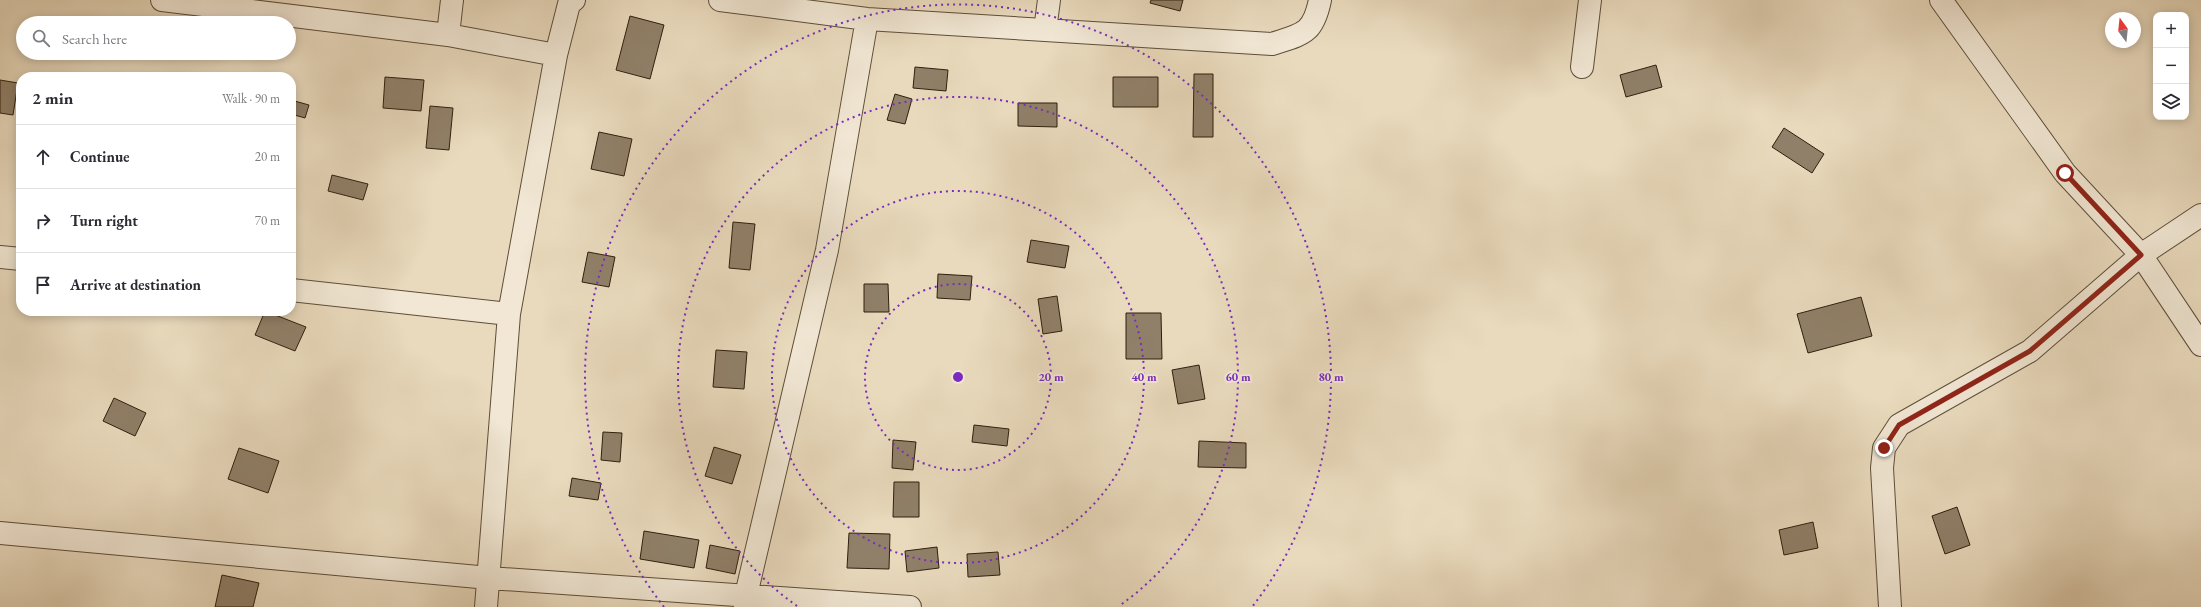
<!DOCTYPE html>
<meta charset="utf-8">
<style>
:root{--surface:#fff;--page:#f2f2f3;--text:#2b2b33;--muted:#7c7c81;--line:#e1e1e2}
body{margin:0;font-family:"EB Garamond",serif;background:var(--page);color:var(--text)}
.controls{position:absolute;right:12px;top:12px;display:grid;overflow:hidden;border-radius:8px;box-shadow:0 2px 10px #0003}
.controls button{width:36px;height:36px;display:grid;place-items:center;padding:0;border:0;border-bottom:1px solid var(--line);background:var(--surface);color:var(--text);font:20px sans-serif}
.compass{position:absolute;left:2105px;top:12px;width:36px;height:36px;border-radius:50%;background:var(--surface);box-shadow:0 2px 10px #0003;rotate:345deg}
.stop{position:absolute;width:12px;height:12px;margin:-9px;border:3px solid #8f2418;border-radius:50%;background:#fff}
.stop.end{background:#8f2418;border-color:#fff;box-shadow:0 1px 4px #0008}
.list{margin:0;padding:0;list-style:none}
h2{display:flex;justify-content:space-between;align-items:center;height:52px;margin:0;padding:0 16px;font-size:17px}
h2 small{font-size:13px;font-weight:400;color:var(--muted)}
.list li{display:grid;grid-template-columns:26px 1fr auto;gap:12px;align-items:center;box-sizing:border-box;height:64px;padding:0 16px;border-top:1px solid var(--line)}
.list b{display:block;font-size:15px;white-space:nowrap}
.list em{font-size:13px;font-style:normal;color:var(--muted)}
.icon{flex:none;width:22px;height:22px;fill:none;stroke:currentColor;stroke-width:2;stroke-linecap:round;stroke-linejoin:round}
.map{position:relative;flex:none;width:2201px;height:607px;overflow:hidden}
.search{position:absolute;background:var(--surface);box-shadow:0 2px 10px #0003;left:16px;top:16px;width:280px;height:44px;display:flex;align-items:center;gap:10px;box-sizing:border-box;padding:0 14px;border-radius:22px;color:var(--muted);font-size:15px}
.panel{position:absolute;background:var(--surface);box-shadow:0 2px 10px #0003;left:16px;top:72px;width:280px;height:244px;border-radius:16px}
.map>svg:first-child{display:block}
</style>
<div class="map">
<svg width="2201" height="607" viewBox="0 0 2201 607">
<rect width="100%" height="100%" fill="#e9dabd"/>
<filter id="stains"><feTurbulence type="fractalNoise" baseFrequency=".005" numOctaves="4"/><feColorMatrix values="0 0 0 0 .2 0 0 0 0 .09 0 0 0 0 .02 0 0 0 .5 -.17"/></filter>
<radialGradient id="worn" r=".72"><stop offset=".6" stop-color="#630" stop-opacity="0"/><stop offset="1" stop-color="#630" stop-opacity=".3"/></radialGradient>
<!-- building -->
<path fill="#908069" stroke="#2f1f0d" d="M1151 0H1183L1180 11 1150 3Z
M630 16 664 25 650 79 616 70Z
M1656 65 1662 87 1626 97 1620 75Z
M915 67 948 70 946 91 913 88Z
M1194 74H1213V137H1193Z
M385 77 424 80 421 111 383 108Z
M1113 77H1158V107H1113Z
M0 80 18 83 13 115 0 113Z
M895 94 912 99 905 124 887 120Z
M291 100 309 105 305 118 291 114Z
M1018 103H1057V127L1018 126Z
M430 106 453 108 449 150 426 148Z
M1784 128 1824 154 1812 173 1772 147Z
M599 132 632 139 624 176 591 169Z
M332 175 368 184 363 200 328 191Z
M733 222 755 224 750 270 729 268Z
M1031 240 1069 246 1065 268 1027 262Z
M588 252 615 257 609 287 582 282Z
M938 274 972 276 970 300 937 298Z
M864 284H888L889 312H864Z
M1057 296 1062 331 1043 334 1038 299Z
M1861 297 1872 336 1808 353 1797 314Z
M265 311 306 327 295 351 255 335Z
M1126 313H1161L1162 359H1126Z
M716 350 747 352 744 389 713 387Z
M1199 365 1205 399 1178 404 1172 370Z
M114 398 146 413 135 436 103 421Z
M974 425 1009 429 1007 446 972 442Z
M603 432 622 433 620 462 601 460Z
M893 440 916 442 913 470 892 468Z
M1199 441 1246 443V468L1198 467Z
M714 447 741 455 732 484 705 476Z
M239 448 279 461 268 493 228 479Z
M572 478 601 483 598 500 569 496Z
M894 482H919V517H893Z
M1957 507 1970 545 1945 554 1932 516Z
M1813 522 1818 548 1784 555 1779 530Z
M644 531 699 540 694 568 640 559Z
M849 533 890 534 889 569 847 568Z
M710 545 740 551 735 574 706 568Z
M937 547 939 568 907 572 905 551Z
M998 552 1000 575 968 577 967 554Z
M222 575 259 583 253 607H215Z"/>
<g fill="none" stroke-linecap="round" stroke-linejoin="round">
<!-- street casing -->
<g stroke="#5e4e39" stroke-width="24">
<path id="street" d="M162 0 448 35 556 55
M720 0 867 19 1272 44C1303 34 1313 34 1320 0
M1941 0 2065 173 2141 255 2201 345
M1045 30 1049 0
M448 35 452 0
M1582 67 1590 0
M0 257 21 259
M291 290 509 314
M0 533 489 578 910 607
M486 607 509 314 556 55 569 4 574 0
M745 607 746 595 827 250 867 19
M1890 607 1882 468 1884 448 1899 425 2030 351 2141 255 2201 215"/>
</g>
<!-- street -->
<use href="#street" stroke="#f1e7d4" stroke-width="22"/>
</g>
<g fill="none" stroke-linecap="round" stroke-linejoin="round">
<!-- route -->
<path stroke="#8f2418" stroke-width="5" d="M1884 448 1899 425 2030 351 2141 255 2065 173"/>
</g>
<!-- distance rings -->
<g fill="none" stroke="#7b2cbf" stroke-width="2" stroke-dasharray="2 4">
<circle cx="958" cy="377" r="93"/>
<circle cx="958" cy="377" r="186"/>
<path d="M797 606A280 280 0 1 1 1119 606"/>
<path d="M664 607A373 373 0 1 1 1252 607"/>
</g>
<circle cx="958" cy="377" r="6" fill="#7b2cbf" stroke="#f1e7d4" stroke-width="2"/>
<g font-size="12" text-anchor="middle" font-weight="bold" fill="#7b2cbf" stroke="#f1e7d4" stroke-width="4" stroke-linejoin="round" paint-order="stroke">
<text x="1051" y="381">20 m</text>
<text x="1144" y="381">40 m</text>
<text x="1238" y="381">60 m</text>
<text x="1331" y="381">80 m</text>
</g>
<rect width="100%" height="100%" filter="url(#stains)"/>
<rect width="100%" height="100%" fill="url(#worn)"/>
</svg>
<div class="controls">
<button>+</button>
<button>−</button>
<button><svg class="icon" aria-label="layers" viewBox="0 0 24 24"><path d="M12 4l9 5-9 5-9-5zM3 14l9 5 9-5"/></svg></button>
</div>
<svg class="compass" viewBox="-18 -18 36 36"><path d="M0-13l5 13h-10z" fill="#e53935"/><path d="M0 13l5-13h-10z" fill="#7c7c81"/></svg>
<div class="stop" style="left:2065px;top:173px"></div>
<div class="stop end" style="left:1884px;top:448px"></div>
<div class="search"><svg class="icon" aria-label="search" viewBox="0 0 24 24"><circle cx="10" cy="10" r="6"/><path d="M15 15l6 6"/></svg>Search here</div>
<section class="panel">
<h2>2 min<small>Walk · 90 m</small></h2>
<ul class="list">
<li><svg class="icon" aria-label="ahead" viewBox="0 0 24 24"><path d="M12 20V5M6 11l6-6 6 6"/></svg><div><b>Continue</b></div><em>20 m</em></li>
<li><svg class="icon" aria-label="right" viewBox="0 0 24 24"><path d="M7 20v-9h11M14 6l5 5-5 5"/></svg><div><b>Turn right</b></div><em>70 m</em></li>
<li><svg class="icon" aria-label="arrive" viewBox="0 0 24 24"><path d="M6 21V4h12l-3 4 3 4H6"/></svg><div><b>Arrive at destination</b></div></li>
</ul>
</section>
</div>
